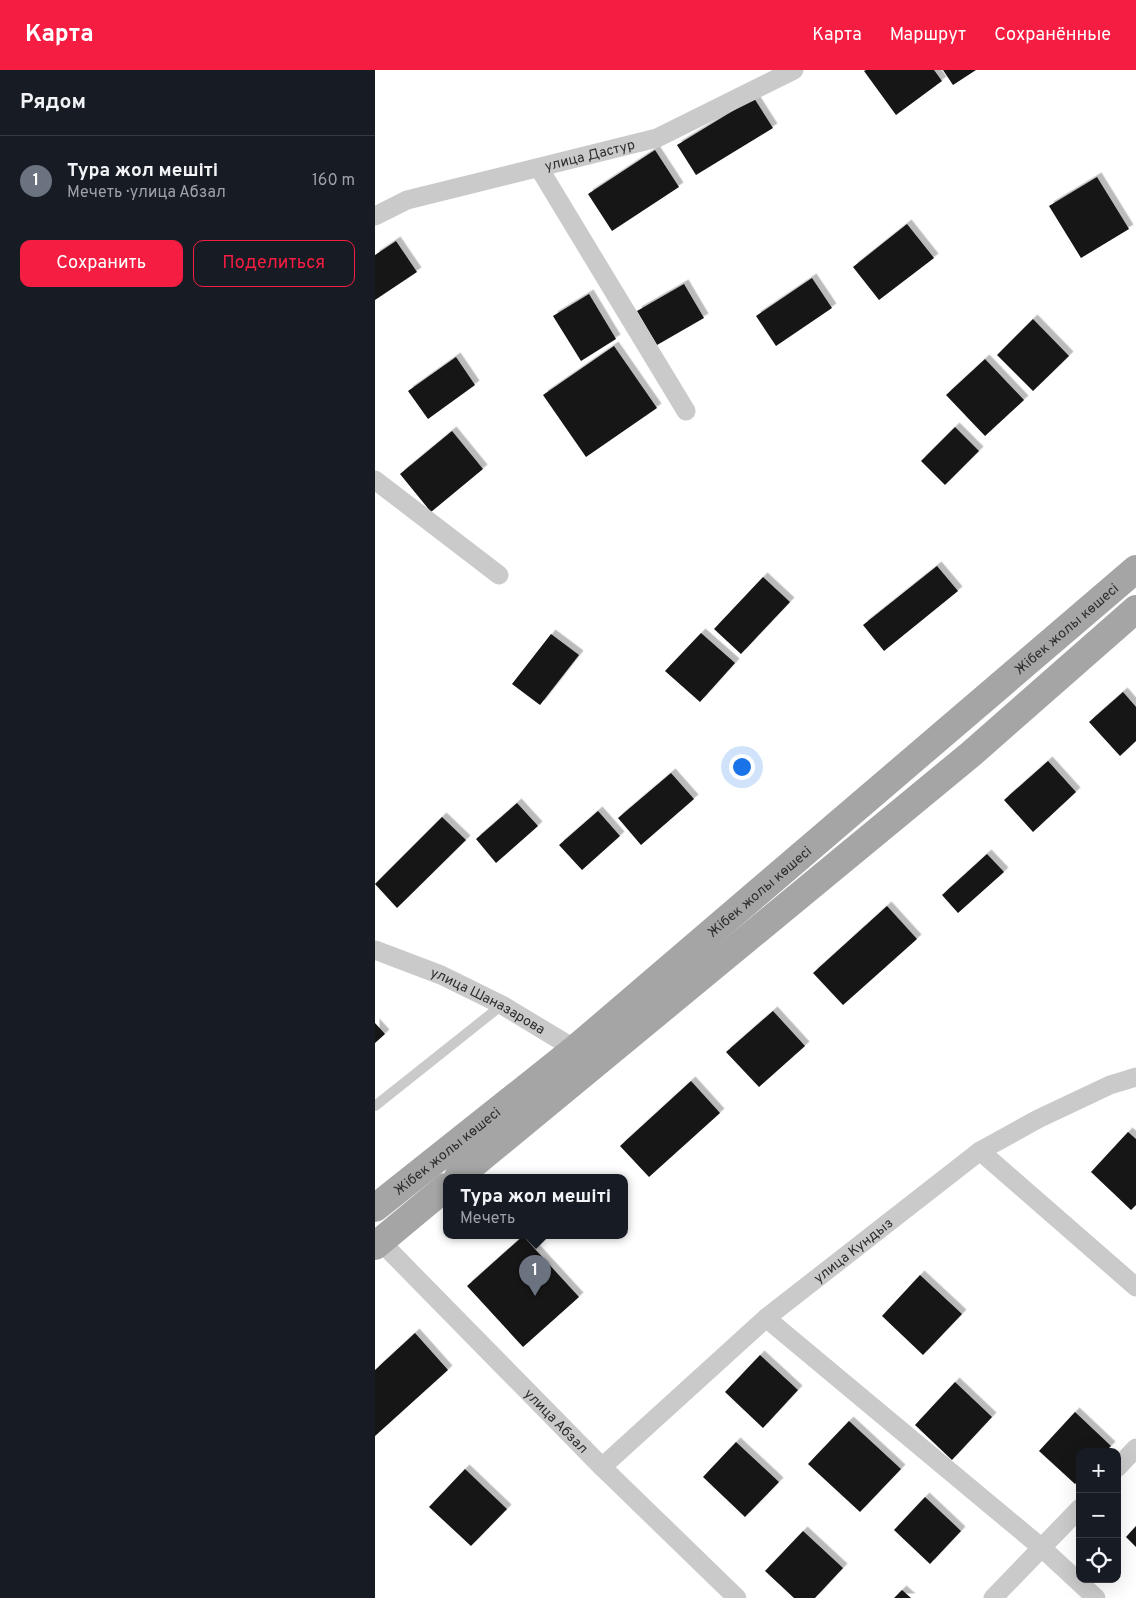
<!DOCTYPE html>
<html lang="ru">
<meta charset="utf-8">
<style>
:root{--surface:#171b24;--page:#20242c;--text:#f1f3f6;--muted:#9ea1a6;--line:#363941;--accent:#f61d43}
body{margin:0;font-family:Overpass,sans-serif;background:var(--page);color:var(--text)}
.controls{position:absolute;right:15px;bottom:15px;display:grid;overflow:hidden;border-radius:10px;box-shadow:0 5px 20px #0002}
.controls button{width:45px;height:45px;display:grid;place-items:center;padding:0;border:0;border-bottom:1px solid var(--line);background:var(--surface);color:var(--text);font:25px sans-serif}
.you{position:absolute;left:366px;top:696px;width:18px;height:18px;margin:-12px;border:4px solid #fff;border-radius:50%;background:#1a73e8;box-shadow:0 0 0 8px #1a73e833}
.badge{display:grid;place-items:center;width:32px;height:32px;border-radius:50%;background:var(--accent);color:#fff;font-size:16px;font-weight:700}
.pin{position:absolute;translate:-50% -41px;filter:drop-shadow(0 1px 2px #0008)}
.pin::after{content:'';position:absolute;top:26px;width:18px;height:15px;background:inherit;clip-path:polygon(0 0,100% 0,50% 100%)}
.popup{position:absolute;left:68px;top:1104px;width:185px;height:65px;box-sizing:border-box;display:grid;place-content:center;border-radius:10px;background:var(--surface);filter:drop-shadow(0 1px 4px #0005);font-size:16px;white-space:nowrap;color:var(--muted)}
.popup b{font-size:19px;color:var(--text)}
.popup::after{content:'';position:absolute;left:50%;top:100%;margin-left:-10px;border:10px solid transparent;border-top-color:var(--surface)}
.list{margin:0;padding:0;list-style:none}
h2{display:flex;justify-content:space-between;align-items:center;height:65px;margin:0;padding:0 20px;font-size:21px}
h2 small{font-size:16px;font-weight:400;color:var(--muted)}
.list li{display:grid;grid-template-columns:32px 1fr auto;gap:15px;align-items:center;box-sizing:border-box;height:90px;padding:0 20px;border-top:1px solid var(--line)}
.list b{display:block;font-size:19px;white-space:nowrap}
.list p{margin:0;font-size:16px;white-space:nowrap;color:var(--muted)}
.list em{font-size:16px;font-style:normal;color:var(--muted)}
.actions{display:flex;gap:10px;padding:15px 20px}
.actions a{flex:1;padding:11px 0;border:1px solid var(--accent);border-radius:10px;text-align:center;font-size:18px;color:var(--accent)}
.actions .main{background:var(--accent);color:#fff}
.icon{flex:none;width:28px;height:28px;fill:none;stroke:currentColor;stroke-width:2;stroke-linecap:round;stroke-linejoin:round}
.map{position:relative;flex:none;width:761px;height:1528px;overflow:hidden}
header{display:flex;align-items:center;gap:30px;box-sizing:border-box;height:70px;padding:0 25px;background:var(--accent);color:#fff}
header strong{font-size:24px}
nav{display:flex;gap:28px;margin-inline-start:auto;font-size:18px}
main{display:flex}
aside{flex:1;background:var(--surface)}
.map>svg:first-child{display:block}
</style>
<header>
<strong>Карта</strong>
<nav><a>Карта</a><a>Маршрут</a><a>Сохранённые</a></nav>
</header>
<main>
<aside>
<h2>Рядом<small></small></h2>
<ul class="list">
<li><span class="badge" style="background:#6b7280">1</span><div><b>Тура жол мешіті</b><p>Мечеть · улица Абзал</p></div><em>160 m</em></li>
</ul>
<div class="actions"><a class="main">Сохранить</a><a>Поделиться</a></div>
</aside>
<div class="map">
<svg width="761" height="1528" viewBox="0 0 761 1528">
<defs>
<filter id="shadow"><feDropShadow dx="4.5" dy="-4.5" stdDeviation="0" flood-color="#0004"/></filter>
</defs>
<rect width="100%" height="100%" fill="#fff"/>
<!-- building -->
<path fill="#141414" filter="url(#shadow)" d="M491 0H559L567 11 521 45 489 1Z
M568 0H601L578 15Z
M379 28 398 58 321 105 302 75Z
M280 80 304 117 237 161 213 124Z
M722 107 754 159 706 188 674 136Z
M532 154 559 188 504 230 478 197Z
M21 171 42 202 0 230V185Z
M437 208 457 238 401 276 381 246Z
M309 214 329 248 282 275 262 241Z
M214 224 241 269 206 291 178 246Z
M658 249 694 286 658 321 622 285Z
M239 276 282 338 211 387 168 325Z
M81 287 100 315 53 349 33 321Z
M610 289 649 330 610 366 571 325Z
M580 357 604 381 570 415 546 391Z
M77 361 108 399 56 442 25 404Z
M562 496 583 521 509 581 488 555Z
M388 507 415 532 366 584 339 559Z
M326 563 360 593 325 632 290 601Z
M176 564 204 585 165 635 137 614Z
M748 622 761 637V671L745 686 714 652Z
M673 691 701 722 658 762 629 730Z
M296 703 319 729 266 775 243 748Z
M142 733 163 756 121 793 101 769Z
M223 741 245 766 207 800 184 775Z
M67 747 91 770 22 838 0 814Z
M612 784 629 802 583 843 567 825Z
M512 836 542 869 468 935 438 903Z
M398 941 430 976 384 1017 351 982Z
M0 953 10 964 0 973Z
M316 1011 345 1043 274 1107 245 1076Z
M753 1062 761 1069V1135L756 1140 716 1102Z
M148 1166 204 1227 148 1277 92 1216Z
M545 1205 587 1244 548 1285 507 1246Z
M40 1263 73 1300 0 1366V1300Z
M385 1285 423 1320 388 1358 350 1322Z
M580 1312 617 1347 577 1390 540 1355Z
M700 1342 736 1376 730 1382H705V1409L700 1414 664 1381Z
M474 1351 526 1399 485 1442 433 1394Z
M361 1372 404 1412 370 1447 328 1407Z
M90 1399 132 1439 96 1476 54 1437Z
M550 1427 586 1461 555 1494 519 1460Z
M761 1456V1477L751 1467Z
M428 1461 468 1498 440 1528H419L390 1501Z
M527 1520 536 1528H519Z"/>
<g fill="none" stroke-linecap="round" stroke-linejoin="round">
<!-- service -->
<path stroke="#cacaca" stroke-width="10" d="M0 1036 127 935"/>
<!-- minor -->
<g stroke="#cacaca" stroke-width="19">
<path d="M164 98 311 341"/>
<path id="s1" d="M0 146 32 130 282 68 419 0"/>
<path d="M0 410 124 505"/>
<path id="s2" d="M0 880 66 905 127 935 200 979 208 986"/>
<path d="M605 1081 761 1217"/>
<path id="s3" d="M5 1171 227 1397 362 1528"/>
<path d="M391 1248 667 1478 721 1528"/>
<path id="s4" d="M227 1397 391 1248 605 1081 663 1049 735 1015 761 1007"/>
<path d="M742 1398 761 1378"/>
<path d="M618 1528 705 1438"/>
</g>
<!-- primary -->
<g stroke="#a5a5a5" stroke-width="28">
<path d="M83 1107 596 684 761 539"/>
<path id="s5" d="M0 1138 200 979 761 499"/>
<path d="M0 1176 71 1117"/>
</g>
</g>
<g text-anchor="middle" stroke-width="5" stroke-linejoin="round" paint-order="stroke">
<!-- street labels -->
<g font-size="14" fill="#2d2d2d" stroke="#fff">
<text dy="5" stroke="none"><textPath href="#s1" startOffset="224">улица Дастур</textPath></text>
<text dy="5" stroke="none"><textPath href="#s5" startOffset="902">Жібек жолы көшесі</textPath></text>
<text dy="5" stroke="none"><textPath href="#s5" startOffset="498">Жібек жолы көшесі</textPath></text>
<text dy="5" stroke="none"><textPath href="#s2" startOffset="124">улица Шаназарова</textPath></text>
<text dy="5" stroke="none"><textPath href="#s5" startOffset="92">Жібек жолы көшесі</textPath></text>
<text dy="5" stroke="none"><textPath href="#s4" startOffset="332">улица Кундыз</textPath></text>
<text dy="5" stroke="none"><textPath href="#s3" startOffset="252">улица Абзал</textPath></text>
</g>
</g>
</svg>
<div class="controls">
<button>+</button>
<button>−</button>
<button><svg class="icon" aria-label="locate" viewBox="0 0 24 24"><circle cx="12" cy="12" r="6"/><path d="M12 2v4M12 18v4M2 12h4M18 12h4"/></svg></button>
</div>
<div class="you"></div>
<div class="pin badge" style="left:160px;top:1226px;background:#6b7280">1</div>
<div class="popup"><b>Тура жол мешіті</b>Мечеть</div>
</div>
</main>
